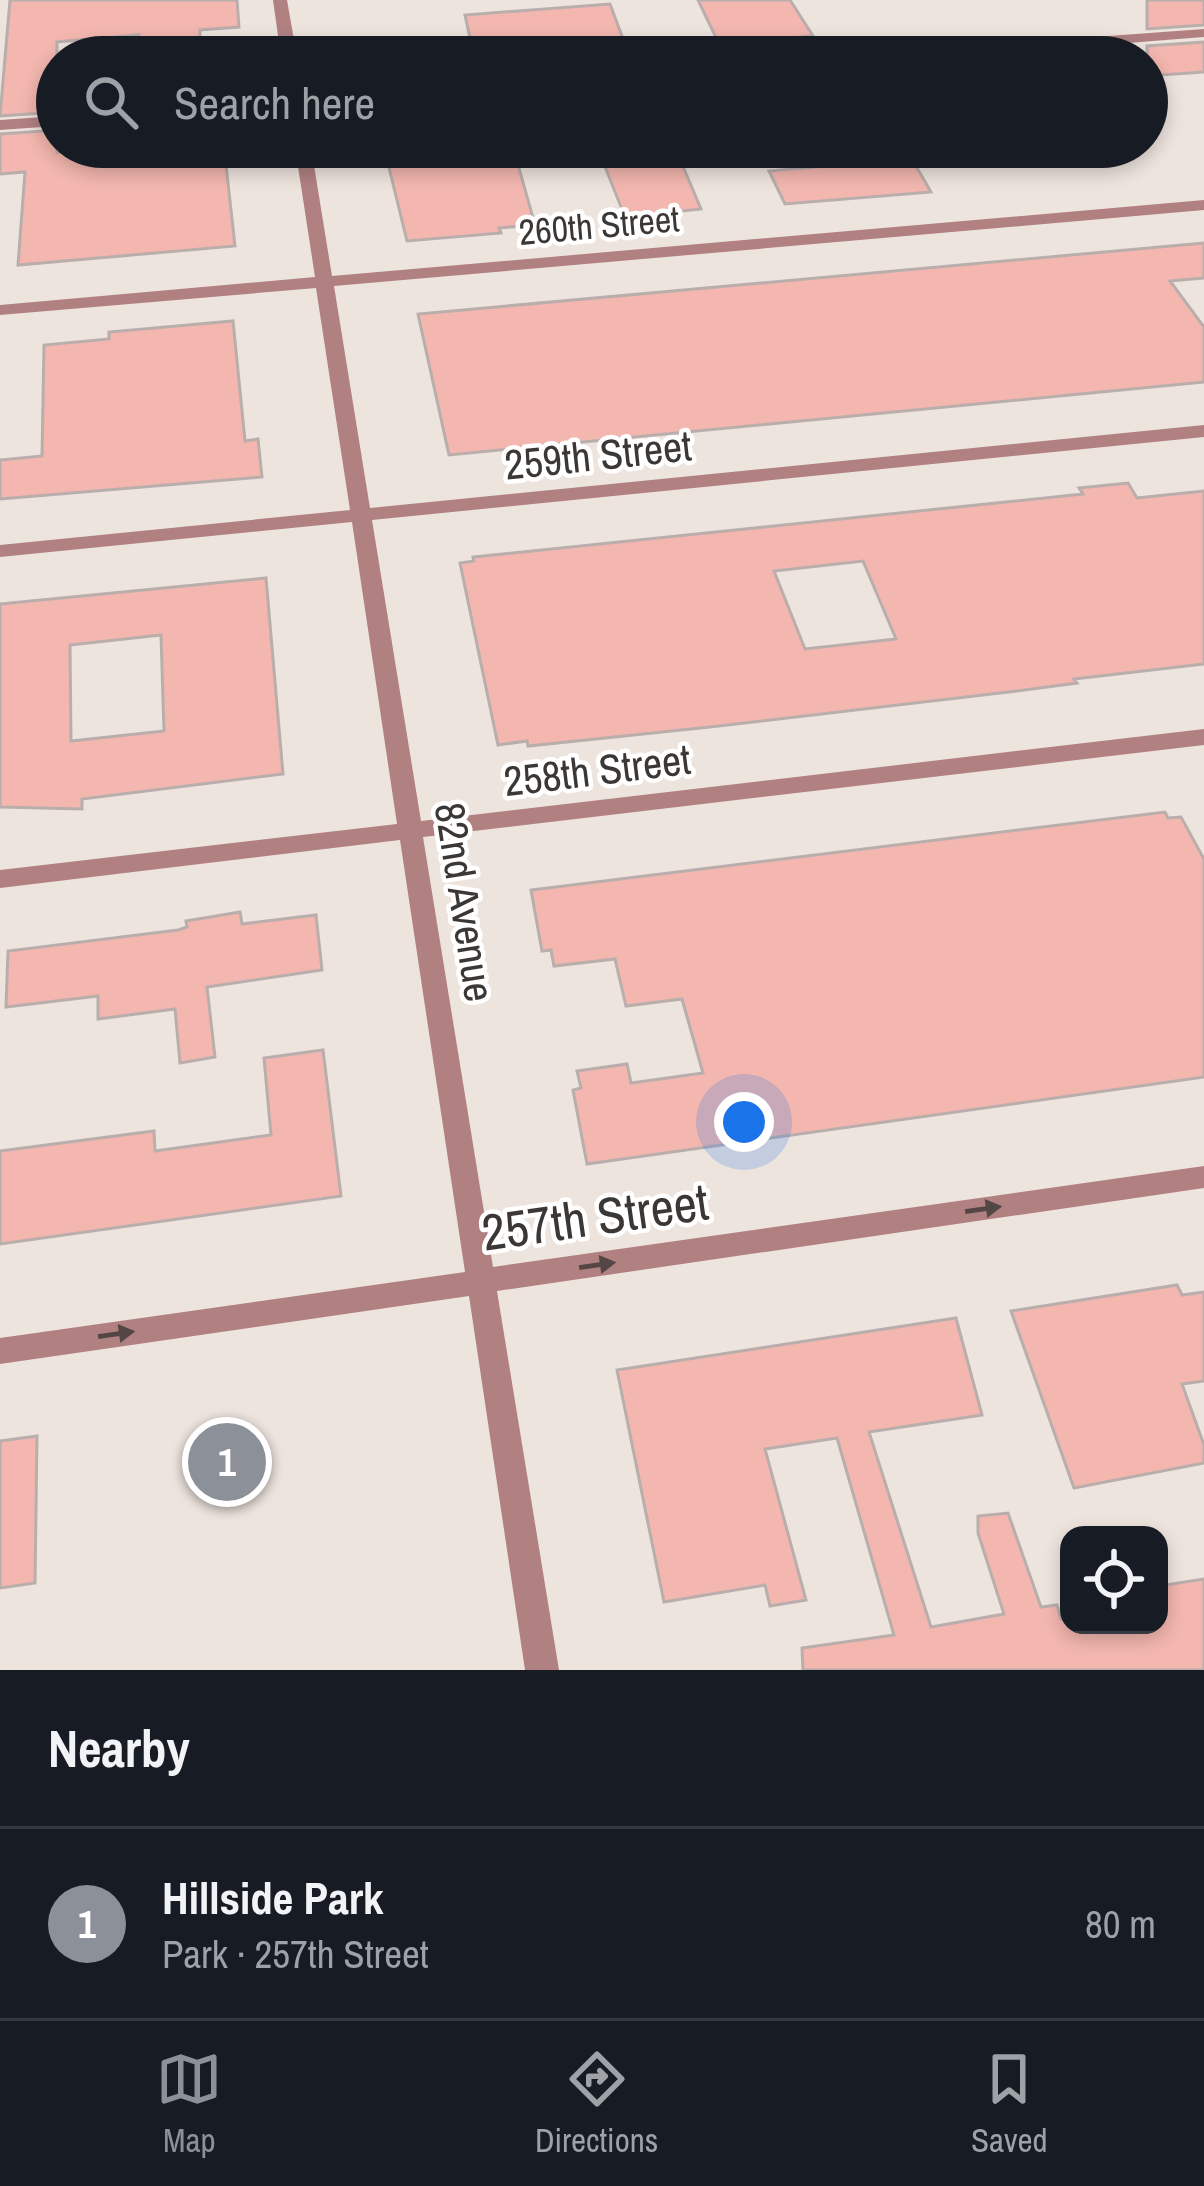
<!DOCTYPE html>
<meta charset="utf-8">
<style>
:root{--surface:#171b24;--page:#20242c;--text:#f1f3f6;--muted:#9ea1a6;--line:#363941;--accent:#8c9099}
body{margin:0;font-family:"Archivo Narrow",sans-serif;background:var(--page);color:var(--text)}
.controls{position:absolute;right:36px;bottom:36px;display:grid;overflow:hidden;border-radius:24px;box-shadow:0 6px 18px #0003}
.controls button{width:108px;height:108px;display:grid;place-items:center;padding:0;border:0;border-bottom:3px solid var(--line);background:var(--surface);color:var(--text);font:60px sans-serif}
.you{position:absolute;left:744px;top:1122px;width:42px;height:42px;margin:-30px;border:9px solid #fff;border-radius:50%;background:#1a73e8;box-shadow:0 0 0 18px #1a73e833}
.badge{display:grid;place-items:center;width:78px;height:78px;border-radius:50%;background:var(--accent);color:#fff;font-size:39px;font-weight:700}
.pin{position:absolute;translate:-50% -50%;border:6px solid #fff;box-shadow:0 3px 12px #0006}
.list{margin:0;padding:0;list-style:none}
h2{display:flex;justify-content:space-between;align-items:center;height:156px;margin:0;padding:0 48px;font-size:51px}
h2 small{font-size:39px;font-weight:400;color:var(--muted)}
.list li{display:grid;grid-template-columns:78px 1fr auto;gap:36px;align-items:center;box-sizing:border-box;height:192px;padding:0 48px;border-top:3px solid var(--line)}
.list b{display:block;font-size:45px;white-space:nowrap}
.list p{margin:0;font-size:39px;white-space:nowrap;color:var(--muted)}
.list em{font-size:39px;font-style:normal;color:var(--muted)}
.icon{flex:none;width:66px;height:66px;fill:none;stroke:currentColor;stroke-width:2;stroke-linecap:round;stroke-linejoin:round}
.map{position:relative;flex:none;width:1204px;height:1670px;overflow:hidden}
.search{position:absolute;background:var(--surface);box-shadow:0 6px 18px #0003;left:36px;right:36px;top:36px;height:132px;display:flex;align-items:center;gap:30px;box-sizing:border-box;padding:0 42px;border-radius:66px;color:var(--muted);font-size:45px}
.sheet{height:348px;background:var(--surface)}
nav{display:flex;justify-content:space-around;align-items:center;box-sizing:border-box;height:168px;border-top:3px solid var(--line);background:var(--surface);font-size:33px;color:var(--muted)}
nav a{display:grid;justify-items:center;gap:6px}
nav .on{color:var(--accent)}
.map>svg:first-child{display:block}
</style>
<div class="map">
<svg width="1204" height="1670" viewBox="0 0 1204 1670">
<rect width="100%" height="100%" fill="#eee4de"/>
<!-- building -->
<path fill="#f3b7af" stroke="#baaead" stroke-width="3" fill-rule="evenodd" d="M10 0H237L239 27 200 30V51L139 55V35L57 42V112L0 116Z
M698 0H790L813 36 719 44Z
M1147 0H1204V25L1147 29Z
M610 4 626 47 474 57 465 15Z
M1204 42V72L1147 76V46Z
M57 130V152L224 147 235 246 18 265 25 172 0 174V134Z
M384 147 455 150 457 159 515 154 535 225 499 228 501 233 407 241Z
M826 147H905L931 192 785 204 769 171 837 165Z
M679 157 701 209 625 217 604 164Z
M1204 243V278L1170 281 1204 327V382L449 455 418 314Z
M233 321 245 441 258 439 262 477 0 499V460L42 456 44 345 109 339V332Z
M1128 483 1137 498 1204 491V664L1074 679 1077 683 1017 691 710 727 528 746 527 741 498 745 460 563 474 561 473 557 1083 494 1079 488ZM863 561 896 639 805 649 774 571Z
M266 578 283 774 82 799V809L0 807V604ZM161 635 164 731 71 741 70 645Z
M1165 812 1168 818 1181 817 1204 859V1077L587 1164 573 1090 581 1088 577 1071 627 1064 631 1083 703 1073 682 999 626 1006 615 959 554 966 551 950 542 951 531 890Z
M240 912 242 924 316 915 322 970 207 987 215 1057 180 1063 175 1009 98 1019V996L6 1007 8 951 178 930 187 927 186 921Z
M323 1050 341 1196 0 1244V1151L154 1131 155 1151 271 1135 264 1058Z
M1177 1285 1182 1295 1204 1292V1381L1182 1384 1204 1445V1463L1074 1488 1011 1311Z
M956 1318 982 1415 869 1432 931 1627 1004 1614 978 1533V1516L1008 1513 1041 1607 1057 1605 1061 1619 1069 1618V1625H1159V1586L1204 1579V1670H803L802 1648 894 1635 837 1438 765 1449 806 1600 770 1606 765 1585 664 1602 617 1370Z
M37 1436 35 1583 0 1588V1441Z"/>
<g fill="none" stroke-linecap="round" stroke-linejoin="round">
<!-- minor -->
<path fill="#b18182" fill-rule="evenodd" d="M273 0H287L297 57H281Z
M1204 29V37L948 57H881L889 52Z
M57 116V126L0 130V120Z
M295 147H311L332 276 1204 200V210L334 286 370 508 1204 425V437L372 520 421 821 1204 729V745L423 837 493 1267 1204 1166V1188L497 1291 559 1670H525L469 1296 0 1364V1338L465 1272 400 840 0 888V870L397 824 352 522 0 557V545L350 510 316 288 0 315V305L315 277Z"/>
</g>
<!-- one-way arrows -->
<defs><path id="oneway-solid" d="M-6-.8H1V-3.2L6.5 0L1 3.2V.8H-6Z" transform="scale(3)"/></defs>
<g fill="#534644">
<use href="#oneway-solid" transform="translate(983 1209) rotate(-8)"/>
<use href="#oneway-solid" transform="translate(597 1265) rotate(-8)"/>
<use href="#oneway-solid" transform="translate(116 1334) rotate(-8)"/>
</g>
<g text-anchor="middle" stroke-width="9" stroke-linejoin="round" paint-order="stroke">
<!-- far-street labels -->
<g font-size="36" fill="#3b3735" stroke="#fff">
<text transform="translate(599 225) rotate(-5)" y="13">260th Street</text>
</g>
<!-- street labels -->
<g font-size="42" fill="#3b3735" stroke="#fff">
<text transform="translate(598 455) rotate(-6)" y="15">259th Street</text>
<text transform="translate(597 770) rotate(-7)" y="15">258th Street</text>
<text transform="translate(465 902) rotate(81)" y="15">82nd Avenue</text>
</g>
<!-- near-street labels -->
<g font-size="51" fill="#3b3735" stroke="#fff">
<text transform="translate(595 1217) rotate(-8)" y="18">257th Street</text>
</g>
</g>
</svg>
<div class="controls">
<button><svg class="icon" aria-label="locate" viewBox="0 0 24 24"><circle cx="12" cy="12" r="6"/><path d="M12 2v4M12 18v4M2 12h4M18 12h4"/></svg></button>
</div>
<div class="you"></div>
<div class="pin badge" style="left:227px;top:1462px">1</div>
<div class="search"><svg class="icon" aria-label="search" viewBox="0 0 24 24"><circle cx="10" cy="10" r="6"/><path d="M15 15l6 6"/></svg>Search here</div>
</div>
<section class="sheet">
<h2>Nearby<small></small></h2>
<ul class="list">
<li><span class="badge">1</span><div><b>Hillside Park</b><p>Park · 257th Street</p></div><em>80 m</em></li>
</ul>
</section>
<nav>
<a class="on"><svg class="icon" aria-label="map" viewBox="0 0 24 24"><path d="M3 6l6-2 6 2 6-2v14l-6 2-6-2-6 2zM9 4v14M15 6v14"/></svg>Map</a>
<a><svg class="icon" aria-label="directions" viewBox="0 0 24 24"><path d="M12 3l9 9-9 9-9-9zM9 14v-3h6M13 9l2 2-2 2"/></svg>Directions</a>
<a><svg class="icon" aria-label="saved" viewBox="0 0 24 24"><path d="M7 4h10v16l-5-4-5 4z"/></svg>Saved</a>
</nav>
